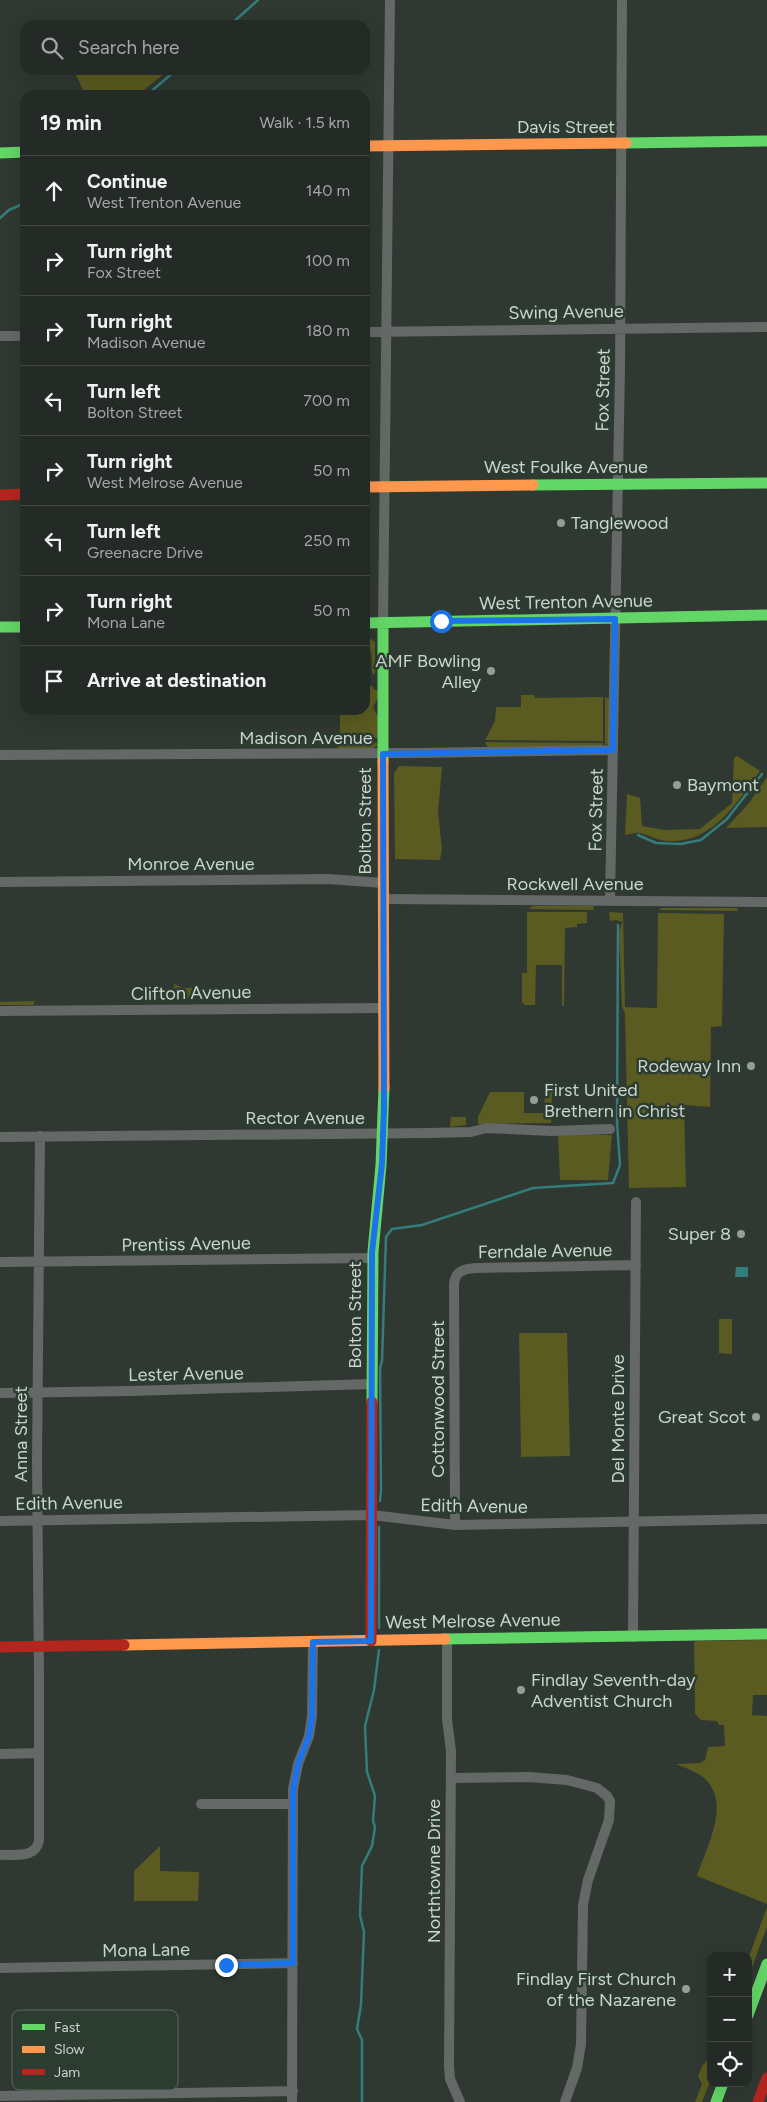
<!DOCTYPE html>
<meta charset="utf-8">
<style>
:root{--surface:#242a26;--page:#303632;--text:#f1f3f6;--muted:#a3a7a7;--line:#414643}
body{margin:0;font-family:Figtree,sans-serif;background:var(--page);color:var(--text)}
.controls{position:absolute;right:15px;bottom:15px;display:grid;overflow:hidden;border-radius:10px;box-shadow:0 5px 20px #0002}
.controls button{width:45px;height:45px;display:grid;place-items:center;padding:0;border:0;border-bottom:1px solid var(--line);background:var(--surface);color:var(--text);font:25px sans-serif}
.stop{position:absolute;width:15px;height:15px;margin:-11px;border:4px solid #1a73e8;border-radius:50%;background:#fff}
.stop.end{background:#1a73e8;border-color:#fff;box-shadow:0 1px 5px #0008}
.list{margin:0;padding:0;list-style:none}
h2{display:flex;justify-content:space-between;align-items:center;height:65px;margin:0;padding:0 20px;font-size:21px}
h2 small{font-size:16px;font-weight:400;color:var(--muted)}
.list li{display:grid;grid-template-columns:32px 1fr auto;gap:15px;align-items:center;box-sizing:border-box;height:70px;padding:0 20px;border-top:1px solid var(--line)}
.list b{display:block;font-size:19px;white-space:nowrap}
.list p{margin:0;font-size:16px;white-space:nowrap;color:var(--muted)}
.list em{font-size:16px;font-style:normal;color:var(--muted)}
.icon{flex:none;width:28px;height:28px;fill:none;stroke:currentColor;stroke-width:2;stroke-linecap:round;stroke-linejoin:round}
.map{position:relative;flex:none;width:767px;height:2102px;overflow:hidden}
.search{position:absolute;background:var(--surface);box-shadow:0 5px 20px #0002;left:20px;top:20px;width:350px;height:55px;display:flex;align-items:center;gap:12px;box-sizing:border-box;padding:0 18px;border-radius:15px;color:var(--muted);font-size:19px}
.panel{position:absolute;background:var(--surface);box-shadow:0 5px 20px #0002;left:20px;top:90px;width:350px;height:625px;border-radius:15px}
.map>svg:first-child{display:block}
</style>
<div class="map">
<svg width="767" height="2102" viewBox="0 0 767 2102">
<rect width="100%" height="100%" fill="#303832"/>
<!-- green -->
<path fill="#5a5b20" d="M74 70H169L146 88 140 95H85Z
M365 638 371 639 375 642V675L372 673C371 663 374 649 365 643Z
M365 686H373V689L378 691V698L373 707 378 717 379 738 340 737V710H365Z
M521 695H534L535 698 603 697V741L485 740 495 721 496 707H521Z
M605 697 610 699 609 743 605 746Z
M485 742 603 743 602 746 491 747 487 746Z
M379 743C370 755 352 750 339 749L335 744Z
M737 756 760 771C736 804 712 844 666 841 657 840 649 835 640 833 636 832 630 835 625 835L627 794 640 798 642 826 665 830 700 829 732 803 734 758Z
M399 766 442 767 438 812 442 849 440 860 395 859 394 773Z
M767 777V827L726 828 749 803Z
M533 906H593L594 910 528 909Z
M661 908H737L738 911 660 910Z
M527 912H587V923L577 924V927L565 928 564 1006H562V965H536L535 1005H525L522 1002V973H527Z
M609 912 623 913 625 1007 657 1008 658 913 724 914 722 1026 711 1027 710 1107 684 1105 686 1187 629 1188 625 1014 622 1006 619 932 622 922 616 920 610 921Z
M174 984 183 988H192V998H175Z
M35 1001 33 1005H0V1002Z
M545 1089 552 1092 551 1123 478 1124V1117L490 1092H524V1113H544Z
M451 1117H466V1125L450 1127Z
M558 1134 612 1135 608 1180H560Z
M719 1319H732V1354L719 1353Z
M519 1333H567L570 1456 521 1457Z
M767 1640V1695H753L752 1715 767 1716V1904L697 1876C706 1848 732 1803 704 1778 697 1772 685 1768 676 1764L700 1763 705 1760 708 1747 725 1746 724 1725H719L717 1721 701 1720 695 1714 694 1643 696 1641Z
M160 1846V1871L199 1872 198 1901H134V1871Z
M767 1907V1927L748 1978V1959Z
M711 2056V2079L702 2102H695L702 2084 698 2077 702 2066Z"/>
<!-- water -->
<path fill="#357c7c" d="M736 1267H748V1277H735Z"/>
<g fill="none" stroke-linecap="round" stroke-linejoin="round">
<!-- stream -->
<path stroke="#357c7c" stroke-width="2.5" d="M230 25 258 0
M147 95 176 70
M0 218 9 210 25 203
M638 835 656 843 681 844 701 840 727 819 762 774
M380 1501 381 1489 380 1368 382 1361 386 1237 392 1229 422 1225 533 1188 613 1183 620 1165 617 1123 618 925
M379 1628V1527
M362 2102V2040L357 2029 361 2005 364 1932 360 1915 362 1866 372 1846 375 1827 373 1821 375 1796 367 1772 365 1726 374 1690 379 1650"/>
<!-- street -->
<path stroke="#646866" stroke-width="10" d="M365 332 767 327
M0 336H25
M383 623 390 0
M0 755 418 753 613 750
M0 882 328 879 383 883
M383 899 767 902
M610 901 620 370 622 0
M0 1011 383 1008
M0 1137 429 1133 471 1132 486 1128 551 1131 610 1129
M0 1262 372 1258
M0 1393 131 1391 372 1384
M0 1521 372 1515 455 1525 767 1519
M455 1525 454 1285C455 1271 463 1269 476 1268L636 1265
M633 1637 636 1202
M447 1639V1719L451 1751 449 2066 450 2079 460 2102
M0 1754 39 1753
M451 1778 529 1777 567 1780 597 1788 607 1796 610 1801 609 1820 588 1880 583 1905 581 2044 577 2068 565 2102
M201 1804H293
M0 1855C15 1854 36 1859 39 1840V1677L37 1461 40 1136
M0 1968 293 1963
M0 2096 293 2091
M292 2102 293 1789 298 1764 309 1736 312 1716 313 1642"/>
<!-- fast -->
<path stroke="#63d668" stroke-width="11" d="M626 143 767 141
M0 153 25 152
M533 485 767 483
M365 623 767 615
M383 623V761
M0 627H25
M372 1402 373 1252 381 1165 384 1088
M445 1639 767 1634
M748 2015 767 1964
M716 2102 723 2083"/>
<!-- slow -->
<path stroke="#ff974d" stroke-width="11" d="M365 146 626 143
M365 487 533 485
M383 761 384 1088
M124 1645 445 1639"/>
<!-- jam -->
<path stroke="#b3261e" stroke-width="11" d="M0 495 25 494
M371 1641 372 1402
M0 1647 124 1645
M758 2102 767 2078"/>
</g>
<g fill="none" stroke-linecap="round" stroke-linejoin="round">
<!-- route -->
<path stroke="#1a73e8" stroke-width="6" d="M226 1965 293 1963V1790L298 1764 309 1736 312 1716 313 1642 371 1641 372 1252 382 1164 384 1108 383 754 613 750 615 619 441 621"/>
</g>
<!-- markers -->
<g fill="#959d97" stroke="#2d3c31" stroke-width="2">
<circle cx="561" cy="523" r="5"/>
<circle cx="491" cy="671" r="5"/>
<circle cx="677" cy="785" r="5"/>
<circle cx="751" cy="1066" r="5"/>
<circle cx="534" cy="1100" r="5"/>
<circle cx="741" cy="1234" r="5"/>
<circle cx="756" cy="1417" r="5"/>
<circle cx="521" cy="1690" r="5"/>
<circle cx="686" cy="1989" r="5"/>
</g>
<g text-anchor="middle" stroke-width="5" stroke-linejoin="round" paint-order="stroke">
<!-- street labels -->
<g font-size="18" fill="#cbd4cd" stroke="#2d3c31">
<text x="566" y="133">Davis Street</text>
<text transform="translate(566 312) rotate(-1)" y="6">Swing Avenue</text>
<text transform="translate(603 390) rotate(-89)" y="6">Fox Street</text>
<text x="566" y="473">West Foulke Avenue</text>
<text transform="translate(566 602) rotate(-1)" y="6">West Trenton Avenue</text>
<text x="306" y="744">Madison Avenue</text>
<text transform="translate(596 810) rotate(-89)" y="6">Fox Street</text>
<text transform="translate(365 821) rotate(-90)" y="6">Bolton Street</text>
<text x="191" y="870">Monroe Avenue</text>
<text x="575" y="890">Rockwell Avenue</text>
<text transform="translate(191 993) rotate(-1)" y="6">Clifton Avenue</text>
<text x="305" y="1124">Rector Avenue</text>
<text transform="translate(186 1244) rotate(-1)" y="6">Prentiss Avenue</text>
<text transform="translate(545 1251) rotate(-1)" y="6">Ferndale Avenue</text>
<text transform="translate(355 1315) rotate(-90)" y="6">Bolton Street</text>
<text transform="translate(186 1374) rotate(-1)" y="6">Lester Avenue</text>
<text transform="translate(438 1399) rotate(-90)" y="6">Cottonwood Street</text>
<text transform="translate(618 1419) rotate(-90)" y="6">Del Monte Drive</text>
<text transform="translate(21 1434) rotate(-90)" y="6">Anna Street</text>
<text transform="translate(69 1503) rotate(-1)" y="6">Edith Avenue</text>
<text transform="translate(474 1506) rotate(1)" y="6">Edith Avenue</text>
<text transform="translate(473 1621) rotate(-1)" y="6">West Melrose Avenue</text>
<text transform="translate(434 1871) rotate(-90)" y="6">Northtowne Drive</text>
<text transform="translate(146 1950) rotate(-1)" y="6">Mona Lane</text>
</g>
<!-- poi labels -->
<g font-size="18" fill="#cbd4cd" stroke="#2d3c31" text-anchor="end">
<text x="571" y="529" text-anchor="start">Tanglewood</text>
<text x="481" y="667">AMF Bowling<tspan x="481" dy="21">Alley</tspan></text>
<text x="687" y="791" text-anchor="start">Baymont</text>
<text x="741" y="1072">Rodeway Inn</text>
<text x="544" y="1096" text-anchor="start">First United<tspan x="544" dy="21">Brethern in Christ</tspan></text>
<text x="731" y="1240">Super 8</text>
<text x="746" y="1423">Great Scot</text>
<text x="531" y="1686" text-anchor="start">Findlay Seventh-day<tspan x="531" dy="21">Adventist Church</tspan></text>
<text x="676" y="1985">Findlay First Church<tspan x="676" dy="21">of the Nazarene</tspan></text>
</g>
</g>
<!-- legend -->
<rect x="12" y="2010" width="166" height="80" rx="8" fill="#2d3c31" stroke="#5c6a60" stroke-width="1"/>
<rect x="22" y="2024" width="23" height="6" fill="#63d668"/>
<rect x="22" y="2046" width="23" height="7" fill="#ff974d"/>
<rect x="22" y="2069" width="23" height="6" fill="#b3261e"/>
<g font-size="14" fill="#cbd4cd">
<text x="54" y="2032">Fast</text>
<text x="54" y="2054">Slow</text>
<text x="54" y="2077">Jam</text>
</g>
</svg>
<div class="controls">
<button>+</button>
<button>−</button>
<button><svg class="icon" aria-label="locate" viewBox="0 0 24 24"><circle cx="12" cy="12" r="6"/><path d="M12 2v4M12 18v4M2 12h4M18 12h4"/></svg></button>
</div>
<div class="stop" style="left:441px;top:621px"></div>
<div class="stop end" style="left:226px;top:1965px"></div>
<div class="search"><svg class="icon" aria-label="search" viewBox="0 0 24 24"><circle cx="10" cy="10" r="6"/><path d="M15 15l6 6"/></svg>Search here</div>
<section class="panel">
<h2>19 min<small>Walk · 1.5 km</small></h2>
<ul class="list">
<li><svg class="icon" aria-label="ahead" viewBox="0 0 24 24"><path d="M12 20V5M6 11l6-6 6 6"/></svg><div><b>Continue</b><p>West Trenton Avenue</p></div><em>140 m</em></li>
<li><svg class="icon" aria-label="right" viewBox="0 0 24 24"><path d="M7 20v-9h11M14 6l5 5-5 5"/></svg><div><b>Turn right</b><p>Fox Street</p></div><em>100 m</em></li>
<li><svg class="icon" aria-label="right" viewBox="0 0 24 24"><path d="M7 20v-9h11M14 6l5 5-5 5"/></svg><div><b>Turn right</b><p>Madison Avenue</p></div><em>180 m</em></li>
<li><svg class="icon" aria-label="left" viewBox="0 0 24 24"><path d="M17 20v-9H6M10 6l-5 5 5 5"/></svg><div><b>Turn left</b><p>Bolton Street</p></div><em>700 m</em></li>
<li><svg class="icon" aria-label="right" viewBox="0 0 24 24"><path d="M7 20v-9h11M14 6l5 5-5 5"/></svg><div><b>Turn right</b><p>West Melrose Avenue</p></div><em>50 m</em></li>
<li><svg class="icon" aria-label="left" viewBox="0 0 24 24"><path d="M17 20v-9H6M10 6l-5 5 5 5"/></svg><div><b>Turn left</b><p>Greenacre Drive</p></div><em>250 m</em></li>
<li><svg class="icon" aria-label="right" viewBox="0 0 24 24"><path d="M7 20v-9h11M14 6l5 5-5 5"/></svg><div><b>Turn right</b><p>Mona Lane</p></div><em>50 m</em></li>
<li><svg class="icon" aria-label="arrive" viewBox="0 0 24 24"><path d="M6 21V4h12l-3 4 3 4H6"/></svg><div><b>Arrive at destination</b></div></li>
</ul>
</section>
</div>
